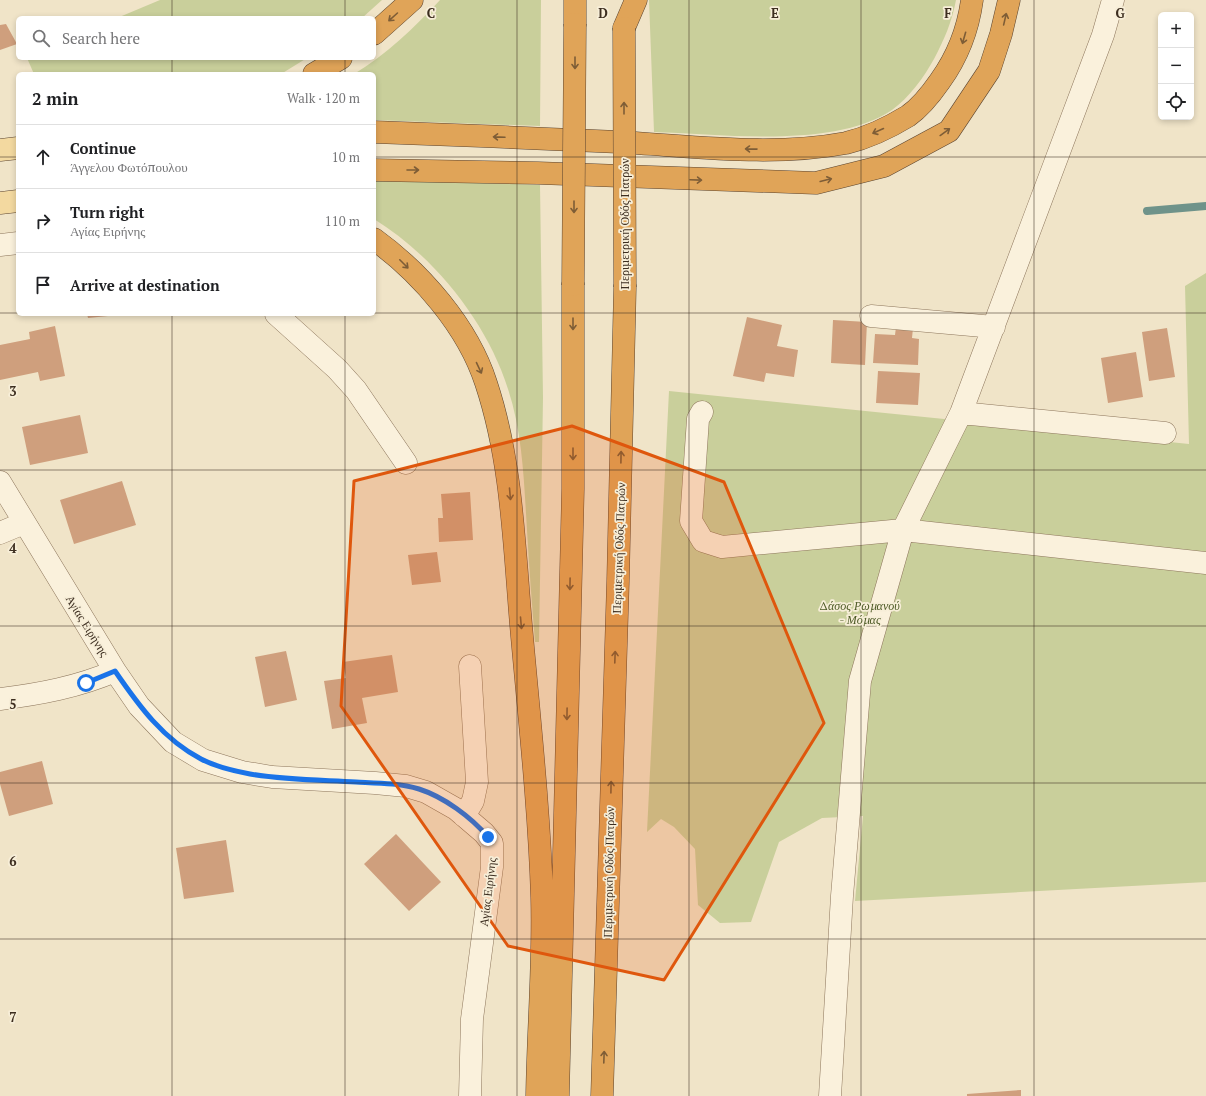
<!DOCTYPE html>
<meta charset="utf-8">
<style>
:root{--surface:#fff;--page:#f2f2f2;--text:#202124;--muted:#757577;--line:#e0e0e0}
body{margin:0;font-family:"PT Serif",serif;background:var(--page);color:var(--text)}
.controls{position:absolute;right:12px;top:12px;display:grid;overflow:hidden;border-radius:6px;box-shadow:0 2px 6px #0003}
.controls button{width:36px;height:36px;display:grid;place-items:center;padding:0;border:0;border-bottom:1px solid var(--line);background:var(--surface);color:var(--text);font:20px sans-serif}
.stop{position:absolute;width:12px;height:12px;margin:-9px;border:3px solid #1a73e8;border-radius:50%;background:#fff}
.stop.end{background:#1a73e8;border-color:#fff;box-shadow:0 1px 4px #0008}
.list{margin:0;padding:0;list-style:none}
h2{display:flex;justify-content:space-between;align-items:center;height:52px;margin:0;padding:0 16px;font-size:17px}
h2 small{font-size:13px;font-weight:400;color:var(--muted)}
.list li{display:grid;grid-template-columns:26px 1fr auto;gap:12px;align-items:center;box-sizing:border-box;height:64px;padding:0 16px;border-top:1px solid var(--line)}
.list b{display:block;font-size:15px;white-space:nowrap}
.list p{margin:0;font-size:13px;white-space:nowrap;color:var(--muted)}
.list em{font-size:13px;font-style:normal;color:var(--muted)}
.icon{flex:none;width:22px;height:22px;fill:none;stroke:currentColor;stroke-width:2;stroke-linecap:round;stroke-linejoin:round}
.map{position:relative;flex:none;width:1206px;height:1096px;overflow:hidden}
.search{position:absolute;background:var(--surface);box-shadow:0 2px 6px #0003;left:16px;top:16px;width:360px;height:44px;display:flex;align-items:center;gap:10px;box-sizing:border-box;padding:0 14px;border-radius:6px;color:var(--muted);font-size:15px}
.panel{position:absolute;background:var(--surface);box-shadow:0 2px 6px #0003;left:16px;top:72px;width:360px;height:244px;border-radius:6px}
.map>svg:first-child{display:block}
</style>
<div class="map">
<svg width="1206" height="1096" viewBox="0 0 1206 1096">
<rect width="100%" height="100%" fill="#f0e4c8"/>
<!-- green -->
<path fill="#c9cf9b" d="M160 0H382L362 18H117Z
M440 0H541L540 126 374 120V74H354C387 54 414 28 440 0Z
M649 0H956C952 22 944 40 934 59 924 77 909 98 892 110 835 149 721 134 654 132Z
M27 58H307L281 74H34Z
M374 179 540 185 543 398 539 642H535C532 605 529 567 527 530 524 483 523 435 508 389 487 322 434 256 374 219Z
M1206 273V882L855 901 863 816 822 818 779 842 751 922 720 923 698 905 695 849 674 827 661 819 647 832 669 391 1189 444 1185 286Z"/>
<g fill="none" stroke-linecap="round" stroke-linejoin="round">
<!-- stream -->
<path stroke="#6f938a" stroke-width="8" d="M1147 211 1206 206"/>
</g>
<!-- building -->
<path fill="#cf9f7d" d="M6 24 17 44 0 50V25Z
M87 314H118V315L88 318Z
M747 317 782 325 777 346 798 350 794 377 766 373 764 382 733 376Z
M833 320 867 322 865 365 831 363Z
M55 326 65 376 40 381 38 372 0 380V345L30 339 29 332Z
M896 327 913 328 912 338 919 339 918 365 873 363 875 334 895 335Z
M1167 328 1175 377 1149 381 1142 332Z
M1136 352 1143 397 1108 403 1101 358Z
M878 371 920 373 918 405 876 403Z
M80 415 88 453 30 465 22 427Z
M122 481 136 525 74 544 60 500Z
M470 492 473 540 439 542 438 518H443L441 494Z
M437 552 441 582 412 585 408 555Z
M286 651 297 700 265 707 255 657Z
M392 655 398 692 362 698 367 723 332 729 324 681 346 678 343 662Z
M42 761 53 804 9 816 0 784V772Z
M396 834 441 882 409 911 364 864Z
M226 840 234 892 184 899 176 848Z
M1021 1090V1096H967V1094Z"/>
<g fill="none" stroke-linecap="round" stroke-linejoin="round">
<!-- minor casing -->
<g stroke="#8d765c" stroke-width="23">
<path id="minor" d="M0 245 18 243
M276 314 337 369 356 390 406 463
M871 316 994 327
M702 412 698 419 691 521 703 541 722 547 903 530 1206 563
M961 413 1165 433
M0 482 115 671 139 706 173 742 203 760 242 772 272 777 375 783 406 786 426 792 456 809 484 833 492 843V867L472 1019 470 1096
M0 533 24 523
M0 699C40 694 78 687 115 671
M464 816 473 801 477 782 470 666
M830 1096 842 896 860 681 903 530 961 413 1103 35 1113 0"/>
</g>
<!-- major casing -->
<g stroke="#5b4430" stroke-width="23">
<path id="major" d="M0 150 18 148
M0 203 18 201"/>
</g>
<!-- highway casing -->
<g stroke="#5b4430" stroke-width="23">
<path id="highway" d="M575 0V24
M624 28 636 0
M374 34 412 0
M314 74 341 58
M374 132C456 135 537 138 619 142 693 146 772 157 846 143 867 138 890 127 908 116 921 107 931 94 940 81 958 56 968 30 972 0
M374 170 538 173 816 183 884 166 949 131 989 71 1001 34 1009 0
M374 239C421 273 468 327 486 383 512 461 514 544 521 625 529 716 539 806 542 897 544 963 538 1029 537 1096
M558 1096 573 489V285
M602 1096 618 581 625 287"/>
</g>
<!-- minor -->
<use href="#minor" stroke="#faf1dc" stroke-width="22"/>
<!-- major -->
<use href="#major" stroke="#f3d9a0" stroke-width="22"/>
<!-- highway -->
<use href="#highway" stroke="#e0a458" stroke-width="22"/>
<!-- highway-bridge casing -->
<g stroke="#5b4430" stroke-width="23" stroke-linecap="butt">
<path id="highway-bridge" d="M624 28 625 287
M573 285 575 24"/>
</g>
<!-- highway-bridge -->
<use href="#highway-bridge" stroke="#e0a458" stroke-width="22"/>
</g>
<!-- one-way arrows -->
<defs><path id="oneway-shaft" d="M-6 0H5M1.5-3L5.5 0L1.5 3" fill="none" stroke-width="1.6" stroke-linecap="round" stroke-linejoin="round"/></defs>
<g stroke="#7e5d36">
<use href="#oneway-shaft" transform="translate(393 17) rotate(138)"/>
<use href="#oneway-shaft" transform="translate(1005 19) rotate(-77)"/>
<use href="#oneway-shaft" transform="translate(964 38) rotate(106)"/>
<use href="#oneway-shaft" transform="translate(575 63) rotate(90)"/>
<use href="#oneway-shaft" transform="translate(624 108) rotate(-90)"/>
<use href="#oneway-shaft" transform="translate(878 131) rotate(156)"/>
<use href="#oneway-shaft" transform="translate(945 132) rotate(-36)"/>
<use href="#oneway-shaft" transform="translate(499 137) rotate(-178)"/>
<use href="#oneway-shaft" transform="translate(751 149) rotate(-179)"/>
<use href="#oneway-shaft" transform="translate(413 170)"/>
<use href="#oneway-shaft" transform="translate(696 180) rotate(2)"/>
<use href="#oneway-shaft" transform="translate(826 180) rotate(-14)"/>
<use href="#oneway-shaft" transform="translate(574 207) rotate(90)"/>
<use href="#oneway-shaft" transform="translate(404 264) rotate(45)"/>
<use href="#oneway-shaft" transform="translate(573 324) rotate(90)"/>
<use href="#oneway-shaft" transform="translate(479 368) rotate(65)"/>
<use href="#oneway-shaft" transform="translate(573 454) rotate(90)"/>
<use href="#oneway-shaft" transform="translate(621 457) rotate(-89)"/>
<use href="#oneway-shaft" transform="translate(510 494) rotate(85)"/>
<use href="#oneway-shaft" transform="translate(570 584) rotate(91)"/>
<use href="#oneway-shaft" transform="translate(521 623) rotate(85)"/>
<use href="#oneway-shaft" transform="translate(615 657) rotate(-88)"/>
<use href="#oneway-shaft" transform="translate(567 714) rotate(91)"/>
<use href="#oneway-shaft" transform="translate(611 787) rotate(-89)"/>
<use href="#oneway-shaft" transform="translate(604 1057) rotate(-88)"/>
</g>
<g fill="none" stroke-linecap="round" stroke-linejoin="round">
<!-- route -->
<path stroke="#1a73e8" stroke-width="5" d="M86 683 115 671C139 706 163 739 201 759 216 767 234 771 250 774 285 780 321 780 356 782 377 783 399 783 419 789 444 797 471 817 488 837"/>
</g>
<!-- marked area -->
<path fill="#df570d" fill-opacity="0.2" stroke="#df570d" stroke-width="3" stroke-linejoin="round" d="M572 426 724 482 824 723 664 980 508 946 341 706 354 481Z"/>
<!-- grid -->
<path fill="none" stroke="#3d2e20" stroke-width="1" stroke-opacity="0.55" d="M172 0V18M345 0V18M517 0V1096M689 0V1096M861 0V1096M1034 0V1096M172 58V74M345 58V74M0 157H18M374 157H1206M0 313H18M374 313H1206M172 314V1096M345 314V1096M0 470H1206M0 626H1206M0 783H1206M0 939H1206"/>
<g text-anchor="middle" stroke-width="3.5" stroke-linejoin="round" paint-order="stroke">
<!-- street labels -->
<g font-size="12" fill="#3d2e20" stroke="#f7eed8">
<text transform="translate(625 224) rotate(-90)" y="4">Περιμετρική Οδός Πατρών</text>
<text transform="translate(619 548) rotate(-88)" y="4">Περιμετρική Οδός Πατρών</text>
<text transform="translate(87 626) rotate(58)" y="4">Αγίας Ειρήνης</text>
<text transform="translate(609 872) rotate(-89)" y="4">Περιμετρική Οδός Πατρών</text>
<text transform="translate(488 892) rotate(-83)" y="4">Αγίας Ειρήνης</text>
</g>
<!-- park labels -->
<g font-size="12" font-style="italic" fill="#4d5a26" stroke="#f7eed8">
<text x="860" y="610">Δάσος Ρωμανού<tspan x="860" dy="14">- Μόμας</tspan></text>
</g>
</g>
<g font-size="13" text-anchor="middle" font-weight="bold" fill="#3d2e20" stroke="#f7eed8" stroke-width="3.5" stroke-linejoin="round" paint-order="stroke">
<text x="431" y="18">C</text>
<text x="603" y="18">D</text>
<text x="775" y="18">E</text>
<text x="948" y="18">F</text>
<text x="1120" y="18">G</text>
<text x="13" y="396">3</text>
<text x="13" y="553">4</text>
<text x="13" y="709">5</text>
<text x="13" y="866">6</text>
<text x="13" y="1022">7</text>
</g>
</svg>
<div class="controls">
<button>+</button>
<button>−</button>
<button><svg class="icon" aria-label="locate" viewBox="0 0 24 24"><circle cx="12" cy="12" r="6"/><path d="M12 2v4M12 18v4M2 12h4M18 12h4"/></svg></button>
</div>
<div class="stop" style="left:86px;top:683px"></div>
<div class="stop end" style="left:488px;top:837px"></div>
<div class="search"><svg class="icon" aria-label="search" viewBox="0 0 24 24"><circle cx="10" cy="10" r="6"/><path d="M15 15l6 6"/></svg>Search here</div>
<section class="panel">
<h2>2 min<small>Walk · 120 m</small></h2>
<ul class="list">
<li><svg class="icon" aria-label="ahead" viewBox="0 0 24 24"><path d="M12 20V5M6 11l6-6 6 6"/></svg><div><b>Continue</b><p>Άγγελου Φωτόπουλου</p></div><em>10 m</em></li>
<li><svg class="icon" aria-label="right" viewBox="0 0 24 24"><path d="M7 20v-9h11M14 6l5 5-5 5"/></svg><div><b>Turn right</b><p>Αγίας Ειρήνης</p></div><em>110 m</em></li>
<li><svg class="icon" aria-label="arrive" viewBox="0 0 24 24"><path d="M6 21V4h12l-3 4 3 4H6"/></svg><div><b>Arrive at destination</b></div></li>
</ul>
</section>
</div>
